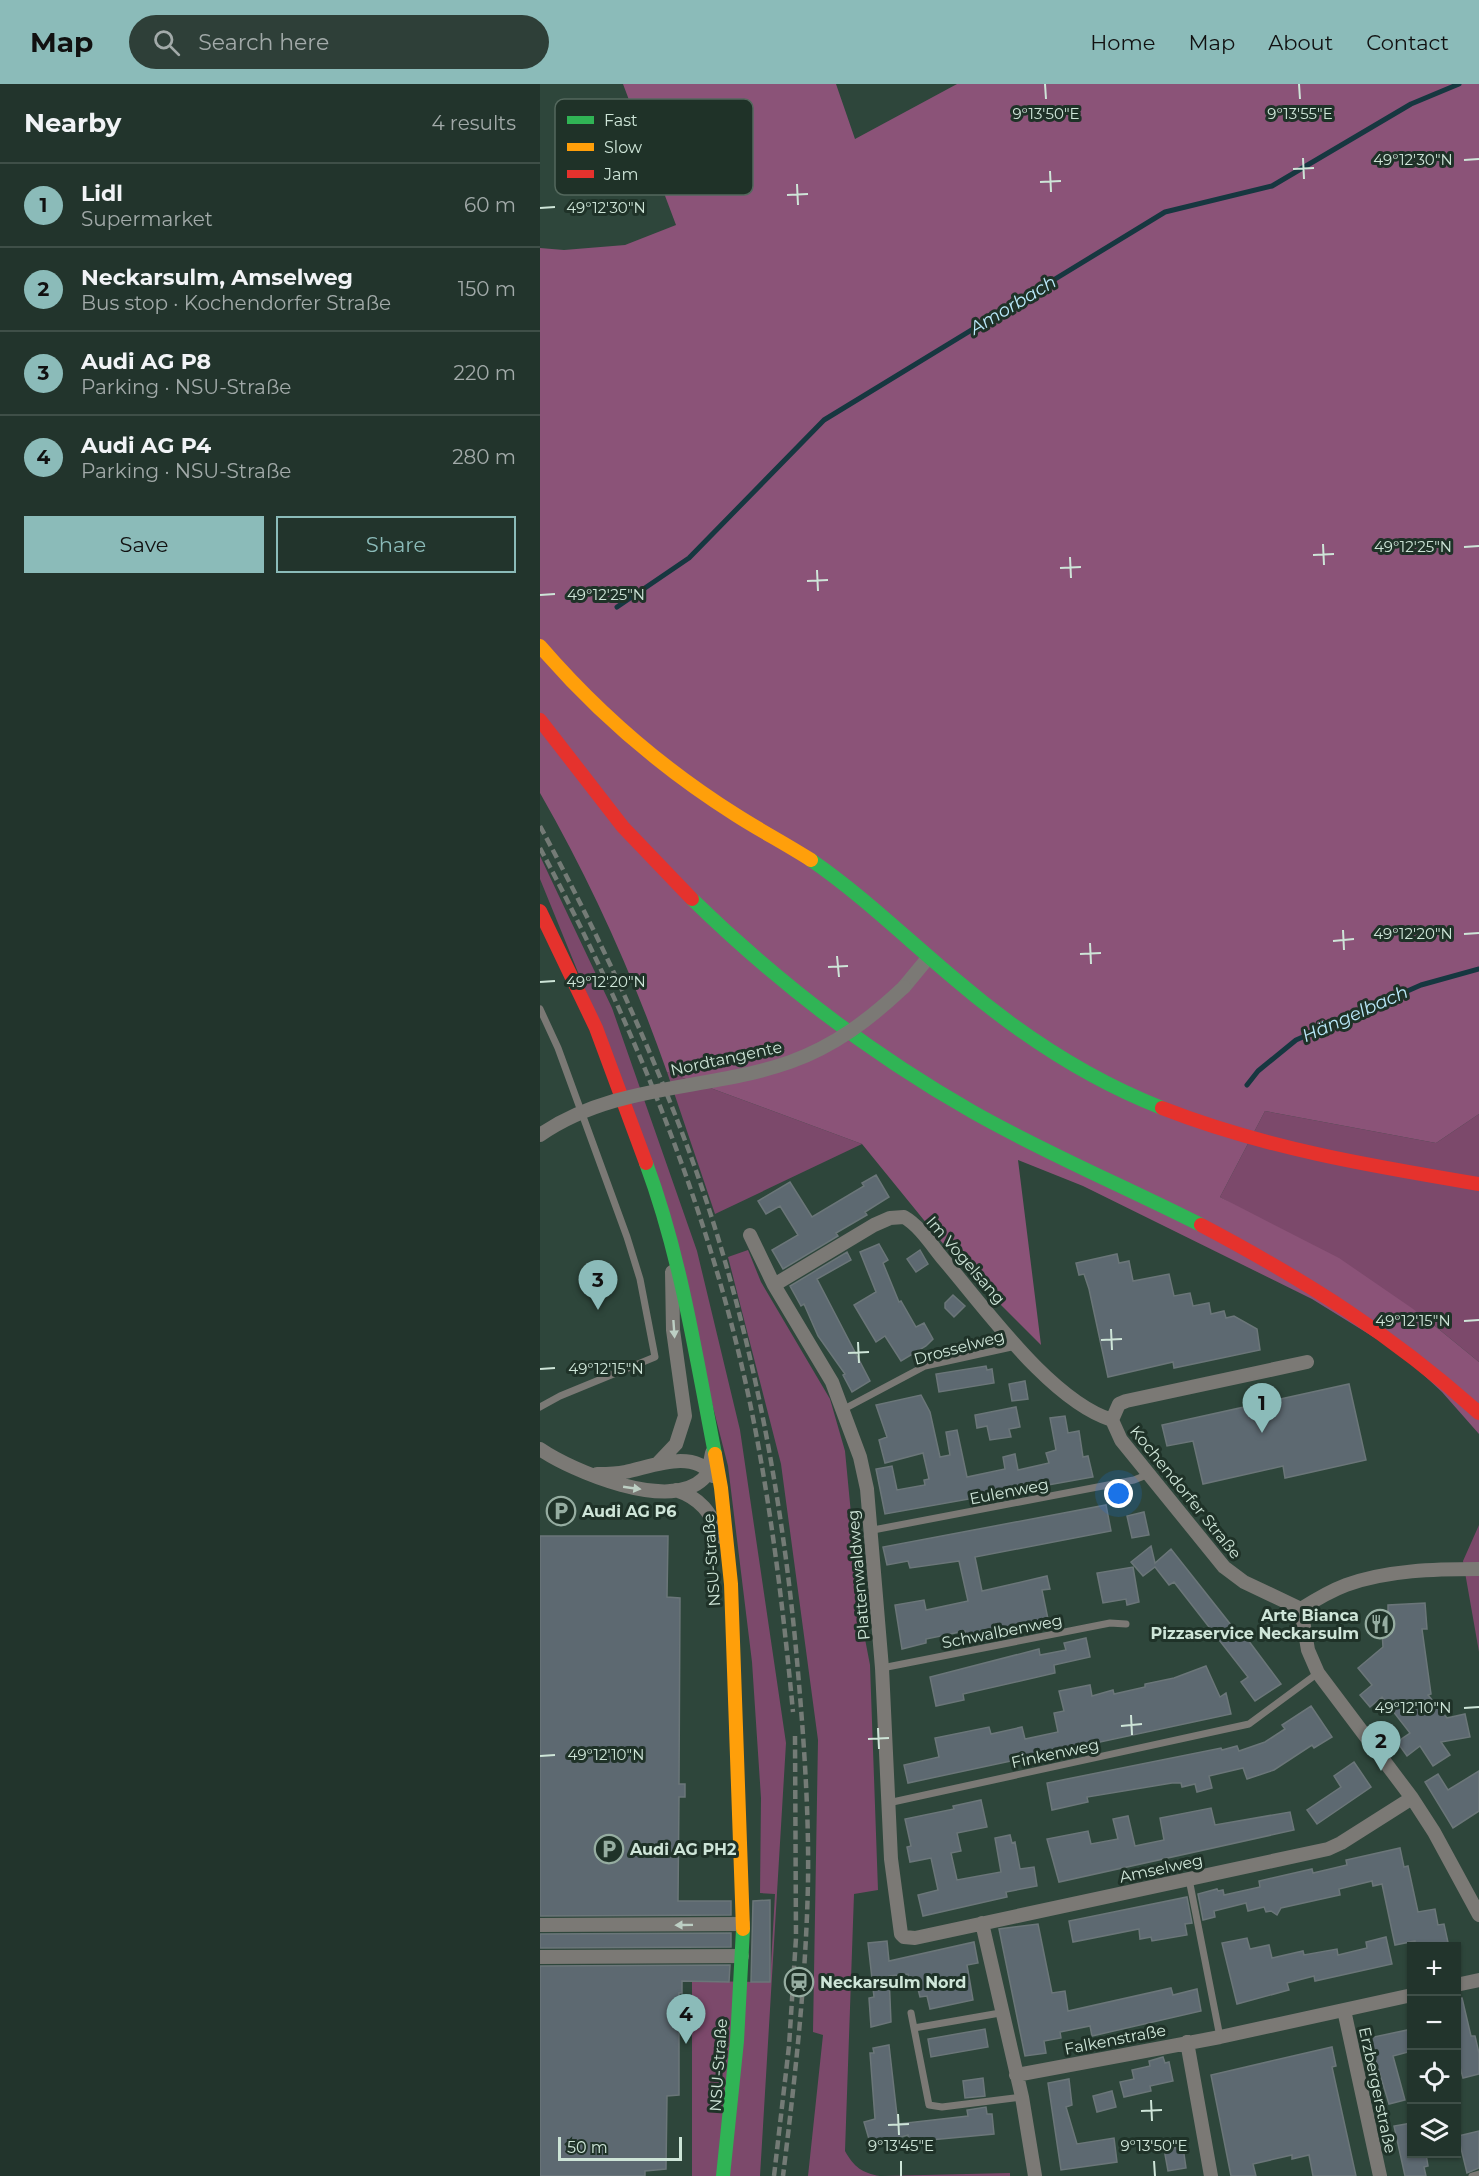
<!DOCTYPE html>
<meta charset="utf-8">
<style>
:root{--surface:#22342c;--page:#2e3f38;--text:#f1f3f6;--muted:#a2aaa9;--line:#3f4f48;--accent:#8bbbb9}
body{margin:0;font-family:Montserrat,sans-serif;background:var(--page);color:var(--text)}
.controls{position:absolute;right:18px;bottom:18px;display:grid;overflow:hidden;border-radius:0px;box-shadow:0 2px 4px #0004}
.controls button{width:54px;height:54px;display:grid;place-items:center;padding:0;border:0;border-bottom:2px solid var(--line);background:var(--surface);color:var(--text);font:30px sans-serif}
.scale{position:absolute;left:18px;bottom:15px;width:124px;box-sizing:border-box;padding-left:6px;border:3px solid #cee5d8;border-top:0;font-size:16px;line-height:21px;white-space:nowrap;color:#cee5d8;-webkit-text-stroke:4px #1f3228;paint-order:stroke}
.you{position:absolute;left:579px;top:1410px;width:21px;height:21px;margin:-15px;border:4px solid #fff;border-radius:50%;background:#1a73e8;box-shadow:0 0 0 9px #1a73e833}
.badge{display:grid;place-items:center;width:39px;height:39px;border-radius:50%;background:var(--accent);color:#111;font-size:20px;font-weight:700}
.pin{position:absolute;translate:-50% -50px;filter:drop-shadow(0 2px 3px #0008)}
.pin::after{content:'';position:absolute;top:32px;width:21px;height:18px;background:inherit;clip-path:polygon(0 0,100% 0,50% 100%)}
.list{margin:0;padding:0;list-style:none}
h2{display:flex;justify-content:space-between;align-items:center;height:78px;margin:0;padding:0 24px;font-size:26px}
h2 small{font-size:20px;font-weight:400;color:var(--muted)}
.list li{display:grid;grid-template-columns:39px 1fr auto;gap:18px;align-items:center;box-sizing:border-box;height:84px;padding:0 24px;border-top:2px solid var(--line)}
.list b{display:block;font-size:22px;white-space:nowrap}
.list p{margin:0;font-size:20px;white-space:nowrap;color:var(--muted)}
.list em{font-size:20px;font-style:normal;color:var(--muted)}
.actions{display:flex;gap:12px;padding:18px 24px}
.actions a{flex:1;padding:14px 0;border:2px solid var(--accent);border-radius:0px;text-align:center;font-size:21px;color:var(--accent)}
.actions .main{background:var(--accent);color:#111}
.icon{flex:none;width:33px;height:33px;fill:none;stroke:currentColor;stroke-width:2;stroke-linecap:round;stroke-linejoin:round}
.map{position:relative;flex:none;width:939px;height:2092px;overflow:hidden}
header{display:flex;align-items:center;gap:36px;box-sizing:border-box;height:84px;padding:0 30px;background:var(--accent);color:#111}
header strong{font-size:28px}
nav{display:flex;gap:33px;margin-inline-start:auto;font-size:21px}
.search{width:420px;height:54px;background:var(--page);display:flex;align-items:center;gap:15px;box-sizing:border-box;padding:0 21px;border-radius:33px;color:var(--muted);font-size:22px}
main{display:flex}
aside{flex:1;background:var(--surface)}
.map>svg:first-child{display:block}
</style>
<header>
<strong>Map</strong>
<div class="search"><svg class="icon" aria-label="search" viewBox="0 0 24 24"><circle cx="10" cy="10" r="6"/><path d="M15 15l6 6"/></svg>Search here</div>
<nav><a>Home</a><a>Map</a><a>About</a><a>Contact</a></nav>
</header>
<main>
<aside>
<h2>Nearby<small>4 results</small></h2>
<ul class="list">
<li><span class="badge">1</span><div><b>Lidl</b><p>Supermarket</p></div><em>60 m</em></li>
<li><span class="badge">2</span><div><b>Neckarsulm, Amselweg</b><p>Bus stop · Kochendorfer Straße</p></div><em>150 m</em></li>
<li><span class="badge">3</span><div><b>Audi AG P8</b><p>Parking · NSU-Straße</p></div><em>220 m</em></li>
<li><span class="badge">4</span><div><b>Audi AG P4</b><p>Parking · NSU-Straße</p></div><em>280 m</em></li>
</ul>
<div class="actions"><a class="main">Save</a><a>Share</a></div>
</aside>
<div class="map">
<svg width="939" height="2092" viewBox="0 0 939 2092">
<rect width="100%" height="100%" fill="#2e463b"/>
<!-- green -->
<path fill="#7c496b" d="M0 772 72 924 157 1167 200 1346 246 1659 220 2092H152V1897L230 1898 235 1810 220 1809 221 1714 212 1578 188 1382 162 1280 64 952 0 795Z
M127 988 322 1060 175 1130Z
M725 1027 896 1059 939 1030V1278L879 1229 680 1113Z
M208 1166 221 1198 290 1315 305 1367 321 1534 330 1581 338 1806 314 1810 305 2067C314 2083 322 2089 340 2092H268L283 1951 273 1948 278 1656 241 1380 188 1173Z
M939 1441V1568L923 1477Z
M470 2089V2092H341Z"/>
<!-- forest -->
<path fill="#8b5378" d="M83 0H296L315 55 417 0H939V1030L896 1059 725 1027 680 1113 799 1174 879 1229 939 1278V1350L902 1308 861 1270 772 1215 543 1102 478 1076 501 1261 418 1178 322 1060 127 988C93 891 51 798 0 709V164L24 166 85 161 136 141Z"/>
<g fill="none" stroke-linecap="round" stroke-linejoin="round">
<!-- stream -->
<path stroke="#163740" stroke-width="5" d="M77 523 149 474 284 336 625 128 732 102 871 20 919 0
M707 1001 718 987 756 956 881 901 939 885"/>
</g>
<!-- building -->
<path fill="#5d6971" stroke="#6b7679" stroke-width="1.5" d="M336 1091 349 1113 325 1128 327 1131 296 1149 298 1152 243 1185 232 1166 258 1151 240 1122 226 1130 218 1117 250 1098 272 1133 324 1102 322 1099Z
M339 1160 348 1176 343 1179 359 1218 361 1217 376 1243 384 1239 393 1255 386 1262 361 1277 345 1252 336 1258 314 1221 336 1208 320 1168Z
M380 1166 388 1180 376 1188 367 1175Z
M307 1168 311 1176 277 1195 330 1297 312 1308 303 1291 305 1290 278 1252 264 1220 261 1222 250 1202Z
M577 1170 579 1179 589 1177 593 1197 629 1190 634 1212 650 1209 653 1222 669 1219 671 1230 684 1227 686 1234 694 1232 717 1245 720 1266 634 1284 633 1278 568 1293 549 1205 544 1190 539 1191 536 1179Z
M413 1211 425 1222 414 1233 405 1224V1219Z
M446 1282 447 1286 452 1285 454 1299 399 1308 396 1290Z
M485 1297 488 1315 472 1317 469 1300Z
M809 1300 826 1376 745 1394 743 1382 663 1400 653 1357 627 1362 622 1341Z
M381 1311 390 1328 400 1373 410 1371 406 1348 417 1346 427 1393 465 1385 463 1373 475 1370 478 1386 509 1379 506 1369 516 1366 510 1334 525 1332 528 1349 539 1347 543 1373 548 1372 553 1393 345 1430 336 1385 352 1382 357 1406 385 1401 384 1396 389 1395 383 1369 345 1379 339 1356 347 1353 336 1321Z
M476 1323 480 1343 469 1345 471 1353 450 1356 447 1342 437 1344 435 1331Z
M566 1421 571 1447 435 1473 442 1507 507 1492 510 1505 502 1506 508 1535 426 1551 425 1547 386 1555V1559L362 1565 355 1521 384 1516 386 1526 428 1517 419 1477 370 1484 368 1477 347 1481 343 1463Z
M604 1428 609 1451 592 1454 587 1432Z
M0 1452H128L127 1513 140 1514 139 1700H145V1713H139L138 1817H191V1831L0 1832Z
M611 1462 615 1479 631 1465 699 1551 702 1548 741 1600 715 1617 701 1598 708 1593 634 1498 629 1501 615 1483 603 1492 591 1478Z
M593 1483 599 1518 587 1521 586 1515 563 1519 557 1489Z
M885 1519 887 1545H882L891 1610 888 1611 907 1634 925 1630 930 1653 901 1658 910 1671 893 1682 880 1662 867 1672 857 1658 870 1649 842 1613 830 1623 820 1611 832 1601 818 1584 843 1563 841 1532 848 1531V1521Z
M546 1554 550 1573 514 1581 515 1589 423 1610 424 1616 396 1622 390 1593 499 1565 500 1571 526 1566 524 1559Z
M666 1582 680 1613 686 1609 691 1630 368 1699 364 1681 399 1673 395 1654 449 1643 451 1650 482 1643 485 1655 518 1648 514 1629 524 1627 519 1607 550 1601 552 1612 573 1606 574 1610 605 1603V1600L634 1594Z
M771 1622 792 1653 774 1664 772 1661 734 1686 707 1695 703 1684 669 1692 672 1704 657 1708 655 1700 642 1703 641 1699H632L547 1713 548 1718 512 1726 507 1699 681 1664 682 1666 697 1662 699 1667 725 1658 745 1645 742 1641Z
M814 1678 831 1703 777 1740 767 1726 801 1703 794 1692Z
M939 1687V1727L913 1744 885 1698 898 1690 908 1706Z
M441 1716 447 1743 417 1749 421 1767 411 1769 417 1796 461 1788 455 1754 470 1751 472 1759 475 1758 480 1785 494 1783 497 1802 466 1808 467 1813 383 1832 378 1811 398 1806 391 1774 370 1778 367 1763 371 1762 365 1735 414 1725 413 1722Z
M671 1724 675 1741 750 1728 754 1746 519 1798 507 1755 548 1747 551 1760 578 1755 573 1735 588 1732 595 1762 624 1756 620 1734Z
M860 1764 864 1783 868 1782 878 1828 895 1825 898 1841 904 1840 909 1863H876L875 1857 855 1861 842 1800 833 1802 832 1797 799 1805 800 1811 741 1824 737 1831 731 1827 726 1828 724 1823 708 1827 706 1819 674 1827 675 1833 663 1836 658 1810 677 1805 678 1807 683 1806 684 1811 720 1803 719 1797 772 1785 773 1789 807 1781 806 1776Z
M647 1813 652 1839 645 1840 647 1851 612 1857 611 1853 600 1855 599 1845 533 1858 529 1837Z
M230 1816V1898H211L213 1817Z
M498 1840 512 1909 525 1907 528 1927 631 1904 633 1911 657 1905 661 1927 552 1952 550 1942 520 1948 521 1954 504 1957 506 1969 485 1972 459 1845Z
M191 1849V1863L0 1864V1850Z
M846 1853 852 1880 775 1897 774 1892 747 1899 749 1906 697 1920 682 1859 707 1854 710 1865 729 1861 732 1874 763 1867 764 1871 797 1865 798 1871 827 1864 826 1858Z
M347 1857 349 1877 434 1858 438 1879 427 1881 433 1916 390 1925 387 1912 380 1913 375 1893 369 1894 368 1890 349 1892 351 1938 331 1943 329 1914 334 1913 328 1859Z
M190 1881 189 1898 142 1897V1909H139V2011L127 2012 126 2085 105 2087V2092H0V1882Z
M922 1914 931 1952H935L939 1969V1990L923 1994 916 1968V1915Z
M445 1945 448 1963 391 1973 388 1955Z
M872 1945V1967L853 1972 865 2016 849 2020 829 1954Z
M349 1961 358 2040 428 2032 427 2026 446 2023 447 2030H452L454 2050 369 2058 368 2051 331 2062 324 2038 335 2035 330 1969H334L333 1964Z
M792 1963 796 1982 792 1983 816 2092H773L769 2071 752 2075V2071L713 2080 716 2092H691L671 1991Z
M623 1973 625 1979 629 1978 633 1997 610 2002 611 2007 584 2013 580 1998 594 1995 592 1986 610 1982 609 1977Z
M443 1994 445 2012 425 2014 423 1997Z
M529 1995 532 2021 526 2023 537 2060 574 2054 577 2078 521 2086 508 1999Z
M572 2007 576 2023 557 2028 553 2012Z
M872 2039V2070H886L888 2082 884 2083 886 2092H865L854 2042Z
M939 2047V2084L927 2089 918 2052Z
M643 2063 646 2084 628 2087 624 2065Z"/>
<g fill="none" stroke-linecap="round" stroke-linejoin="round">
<!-- lane -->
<path stroke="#7b7975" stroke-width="7" d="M0 925 18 964 87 1153 100 1195 115 1273 20 1312 0 1323
M304 1325 385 1282 476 1262
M333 1446 594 1396 609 1390
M342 1584 570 1539 586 1540
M348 1719 709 1640 778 1589
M649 1795 680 1953
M371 1929 389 2021 402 2023 482 2013
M374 1944 460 1929
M932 2092 939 2090"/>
<!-- street -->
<path stroke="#7b7975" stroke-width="14" d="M364 903 388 874
M210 1151 234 1201 292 1298 320 1373 327 1405 342 1584 351 1775 361 1850 364 1853 375 1854 788 1765 801 1759 872 1714
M234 1201 334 1141 350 1134 364 1133C380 1142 393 1163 404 1176 446 1225 511 1317 572 1336
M0 1365C32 1387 129 1428 163 1395 169 1389 170 1378 172 1369
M118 1379 136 1360 145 1332 133 1246 132 1188
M57 1390C66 1390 77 1390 85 1388 111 1383 153 1364 173 1392
M136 1406C163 1415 170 1430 183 1454
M761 1525 704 1498 684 1483 581 1356 572 1336 579 1320 586 1317 767 1278
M761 1525 768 1566 778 1589 872 1714 894 1748 939 1831
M761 1525C775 1516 790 1507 806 1501 847 1486 896 1485 939 1485
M442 1839 482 2013 495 2092
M0 1841 203 1840
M0 1873 202 1872
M916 1901 939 1896
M804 1926 840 2092
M647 1958 671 2092
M476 1991 680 1953 872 1911"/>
<!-- fast -->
<path stroke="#30b455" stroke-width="14" d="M271 776C322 811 368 856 416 896 478 949 545 994 622 1024
M152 815C236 897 331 970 433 1028 507 1070 586 1103 661 1141
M106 1079C141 1173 156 1273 175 1370
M183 2092 197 1957 203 1845"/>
<!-- slow -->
<path stroke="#ff9f0a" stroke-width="14" d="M0 562C57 628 123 685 196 731 221 747 246 760 271 776
M175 1370 181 1404 191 1500 203 1845"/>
<!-- jam -->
<path stroke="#e5322d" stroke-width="14" d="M0 636 83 743 152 815
M0 827 56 944 106 1079
M622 1024C724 1064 831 1082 939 1100
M661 1141C765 1196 851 1250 939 1329"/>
<!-- rail -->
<path stroke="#747b76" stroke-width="4.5" stroke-dasharray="9 4.5" stroke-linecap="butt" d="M0 742C50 835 96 931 134 1028 205 1206 242 1398 258 1588 264 1658 269 1728 268 1798 266 1897 255 1994 243 2092
M0 764C97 946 176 1141 215 1344 233 1438 244 1533 253 1628
M234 2092 249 1962 256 1854 255 1652"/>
<!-- street-bridge -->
<path stroke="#7b7975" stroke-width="14" d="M0 1051C75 999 167 1007 250 978 295 962 330 935 364 903"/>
</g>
<!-- one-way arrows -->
<defs><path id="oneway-solid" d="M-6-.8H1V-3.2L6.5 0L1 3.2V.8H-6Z" transform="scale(1.5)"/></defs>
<g fill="#bdcfc4">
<use href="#oneway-solid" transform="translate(134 1245) rotate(86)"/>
<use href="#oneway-solid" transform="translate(92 1404) rotate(8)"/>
<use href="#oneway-solid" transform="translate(144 1841) rotate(179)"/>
</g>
<!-- ticks -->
<path fill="none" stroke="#cee5d8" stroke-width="2" d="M505 0 506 15M759 0 760 15M763 74 764 95M924 76 939 75M753 85 774 84M510 87 511 108M500 98 521 97M257 100 258 121M247 111 268 110M0 124 15 123M783 460 784 481M924 463 939 462M773 471 794 470M530 473 531 494M520 484 541 483M277 486 278 507M267 497 288 496M0 511 15 510M803 846 804 866M924 850 939 849M793 857 814 855M550 859 551 880M540 870 561 869M297 872 299 893M288 883 308 882M0 898 15 897M924 1237 939 1236M571 1245 572 1266M561 1256 582 1255M318 1258 319 1279M308 1269 329 1268M0 1285 15 1284M924 1624 939 1623M591 1631 592 1651M581 1642 602 1640M338 1644 339 1665M328 1655 349 1654M0 1672 15 1671M611 2016 612 2037M601 2027 622 2026M358 2030 359 2051M348 2041 369 2040M361 2077V2092M614 2077 615 2092"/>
<!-- icons -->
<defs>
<g id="parking-ring" transform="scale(1.5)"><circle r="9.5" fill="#1f3228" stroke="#96ada1" stroke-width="1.5"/><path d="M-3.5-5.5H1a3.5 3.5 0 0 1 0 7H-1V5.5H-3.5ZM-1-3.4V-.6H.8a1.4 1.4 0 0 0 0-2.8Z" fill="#96ada1"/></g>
<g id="restaurant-ring" transform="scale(1.5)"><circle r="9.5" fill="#1f3228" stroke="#96ada1" stroke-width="1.5"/><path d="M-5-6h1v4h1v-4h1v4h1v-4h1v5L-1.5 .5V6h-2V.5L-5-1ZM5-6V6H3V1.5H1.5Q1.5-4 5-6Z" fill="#96ada1"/></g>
<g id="station-ring" transform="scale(1.5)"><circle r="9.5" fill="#1f3228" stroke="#96ada1" stroke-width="1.5"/><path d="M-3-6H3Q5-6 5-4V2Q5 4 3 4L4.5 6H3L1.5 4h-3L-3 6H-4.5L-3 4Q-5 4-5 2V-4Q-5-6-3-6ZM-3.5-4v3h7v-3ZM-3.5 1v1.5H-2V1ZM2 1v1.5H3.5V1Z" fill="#96ada1"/></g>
</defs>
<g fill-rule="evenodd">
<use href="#parking-ring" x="21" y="1427"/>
<use href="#restaurant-ring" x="840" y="1540"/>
<use href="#parking-ring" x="69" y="1765"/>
<use href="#station-ring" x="259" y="1898"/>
</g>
<g text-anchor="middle" stroke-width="6" stroke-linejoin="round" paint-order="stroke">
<!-- street labels -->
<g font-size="16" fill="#cee5d8" stroke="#1f3228">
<text transform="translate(186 974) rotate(-12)" y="6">Nordtangente</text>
<text transform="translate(426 1176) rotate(49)" y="6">Im Vogelsang</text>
<text transform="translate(419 1263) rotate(-15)" y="6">Drosselweg</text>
<text transform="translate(469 1407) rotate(-11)" y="6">Eulenweg</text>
<text transform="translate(646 1408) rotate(51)" y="6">Kochendorfer Straße</text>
<text transform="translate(171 1476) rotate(-94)" y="6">NSU-Straße</text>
<text transform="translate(318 1491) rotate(-95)" y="6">Plattenwaldweg</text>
<text transform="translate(462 1547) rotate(-11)" y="6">Schwalbenweg</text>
<text transform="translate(515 1669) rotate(-12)" y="6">Finkenweg</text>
<text transform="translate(621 1784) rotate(-12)" y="6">Amselweg</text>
<text transform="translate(575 1955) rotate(-11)" y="6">Falkenstraße</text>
<text transform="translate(178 1981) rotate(-86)" y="6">NSU-Straße</text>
<text transform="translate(838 2006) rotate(78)" y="6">Erzbergerstraße</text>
</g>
<!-- poi labels -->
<g font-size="16" font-weight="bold" fill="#cee5d8" stroke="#1f3228" text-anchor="start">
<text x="42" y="1433">Audi AG P6</text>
<text x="819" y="1537" text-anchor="end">Arte Bianca<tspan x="819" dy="18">Pizzaservice Neckarsulm</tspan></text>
<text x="90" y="1771">Audi AG PH2</text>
<text x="280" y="1904">Neckarsulm Nord</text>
</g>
<!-- water labels -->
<g font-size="18" font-style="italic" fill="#baeafb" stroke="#1f3228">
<text transform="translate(473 221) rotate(-31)" y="6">Amorbach</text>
<text transform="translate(815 930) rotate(-24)" y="6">Hängelbach</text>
</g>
</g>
<!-- legend -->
<rect x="15" y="15" width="198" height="96" rx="9" fill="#1f3228" stroke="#54685d" stroke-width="1.5"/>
<rect x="27" y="32" width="27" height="8" fill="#30b455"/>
<rect x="27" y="59" width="27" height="8" fill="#ff9f0a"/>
<rect x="27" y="86" width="27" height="8" fill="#e5322d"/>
<g font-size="16" fill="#cee5d8">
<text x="64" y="42">Fast</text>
<text x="64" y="69">Slow</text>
<text x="64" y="96">Jam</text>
</g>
<g font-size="15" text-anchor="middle" fill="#cee5d8" stroke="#1f3228" stroke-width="6" stroke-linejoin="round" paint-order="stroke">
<text x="506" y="35">9°13'50"E</text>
<text x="760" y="35">9°13'55"E</text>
<text x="873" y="81">49°12'30"N</text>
<text x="66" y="129">49°12'30"N</text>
<text x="873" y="468">49°12'25"N</text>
<text x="66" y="516">49°12'25"N</text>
<text x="873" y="855">49°12'20"N</text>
<text x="66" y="903">49°12'20"N</text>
<text x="873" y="1242">49°12'15"N</text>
<text x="66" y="1290">49°12'15"N</text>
<text x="873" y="1629">49°12'10"N</text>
<text x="66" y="1676">49°12'10"N</text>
<text x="361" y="2067">9°13'45"E</text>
<text x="614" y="2067">9°13'50"E</text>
</g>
</svg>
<div class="controls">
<button>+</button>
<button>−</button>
<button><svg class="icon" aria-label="locate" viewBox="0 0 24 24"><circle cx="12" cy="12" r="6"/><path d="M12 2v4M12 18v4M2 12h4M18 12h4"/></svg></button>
<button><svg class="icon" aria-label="layers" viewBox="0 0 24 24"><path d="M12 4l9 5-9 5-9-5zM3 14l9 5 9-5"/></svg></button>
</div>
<div class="scale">50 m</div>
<div class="you"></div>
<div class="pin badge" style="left:722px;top:1349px">1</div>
<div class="pin badge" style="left:841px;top:1687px">2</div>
<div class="pin badge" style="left:58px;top:1226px">3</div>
<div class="pin badge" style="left:146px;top:1960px">4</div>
</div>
</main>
